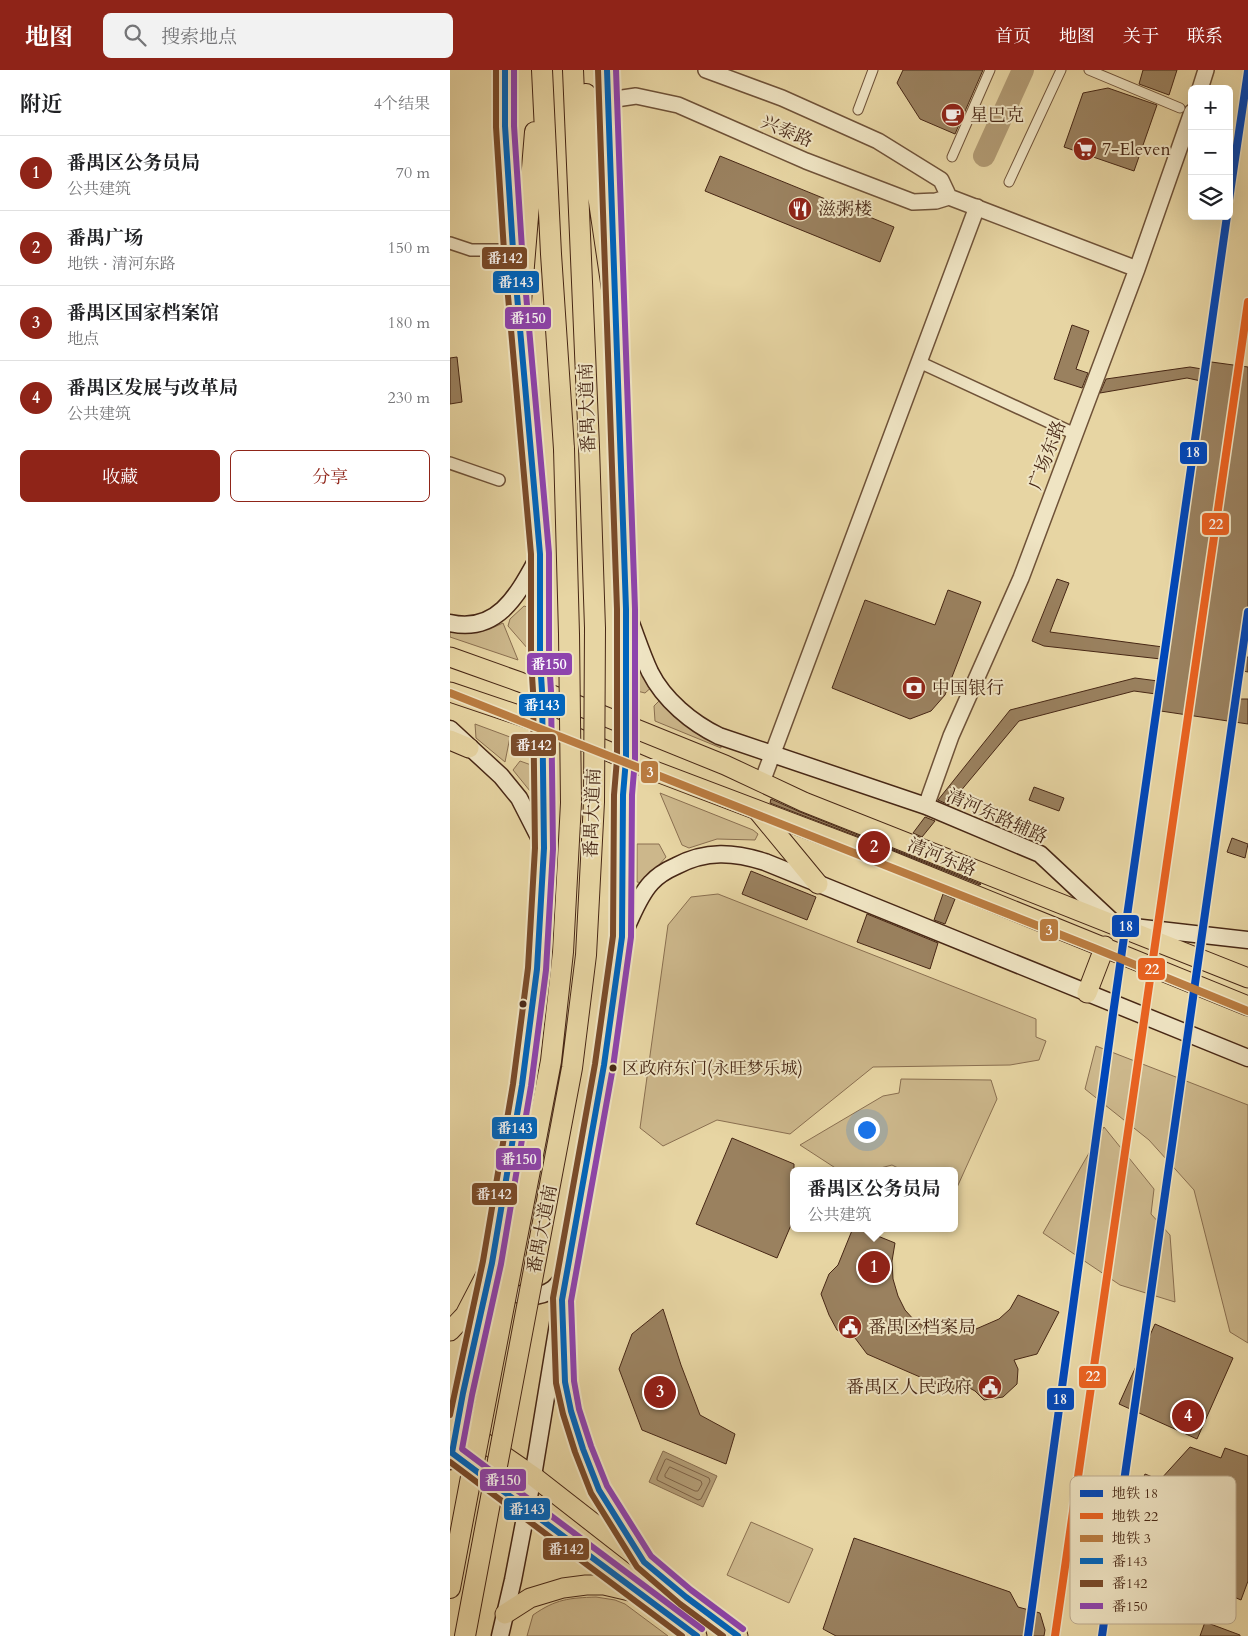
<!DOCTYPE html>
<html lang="zh">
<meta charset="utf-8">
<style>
:root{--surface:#fff;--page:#f2f2f2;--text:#202124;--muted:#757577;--line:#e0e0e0;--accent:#8f2418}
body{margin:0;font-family:Cardo,"Noto Serif SC",serif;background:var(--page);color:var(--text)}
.controls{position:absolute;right:15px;top:15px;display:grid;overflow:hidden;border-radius:8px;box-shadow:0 5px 20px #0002}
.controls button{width:45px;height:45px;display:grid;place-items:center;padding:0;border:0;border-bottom:1px solid var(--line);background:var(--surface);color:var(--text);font:25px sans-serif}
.you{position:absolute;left:416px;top:1059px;width:18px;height:18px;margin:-12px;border:4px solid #fff;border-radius:50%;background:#1a73e8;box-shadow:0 0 0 8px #1a73e833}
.badge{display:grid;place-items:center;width:32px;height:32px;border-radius:50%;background:var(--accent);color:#fff;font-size:16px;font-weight:700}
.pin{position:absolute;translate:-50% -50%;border:2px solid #fff;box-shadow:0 1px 5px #0006}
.popup{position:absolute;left:340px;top:1097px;width:168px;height:65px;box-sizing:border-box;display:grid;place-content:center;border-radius:8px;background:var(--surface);filter:drop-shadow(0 1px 4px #0005);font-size:16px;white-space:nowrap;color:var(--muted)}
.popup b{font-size:19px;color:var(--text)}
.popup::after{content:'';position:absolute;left:50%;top:100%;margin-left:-10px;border:10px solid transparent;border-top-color:var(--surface)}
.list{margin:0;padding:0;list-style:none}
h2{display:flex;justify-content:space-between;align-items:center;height:65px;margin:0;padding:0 20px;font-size:21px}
h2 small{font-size:16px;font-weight:400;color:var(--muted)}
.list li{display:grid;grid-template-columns:32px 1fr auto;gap:15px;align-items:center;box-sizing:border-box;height:75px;padding:0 20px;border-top:1px solid var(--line)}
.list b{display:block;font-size:19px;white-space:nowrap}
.list p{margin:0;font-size:16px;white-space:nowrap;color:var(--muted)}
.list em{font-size:16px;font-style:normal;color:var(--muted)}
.actions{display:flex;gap:10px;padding:15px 20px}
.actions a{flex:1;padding:11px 0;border:1px solid var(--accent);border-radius:8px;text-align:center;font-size:18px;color:var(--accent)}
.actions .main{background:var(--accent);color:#fff}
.icon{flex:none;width:28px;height:28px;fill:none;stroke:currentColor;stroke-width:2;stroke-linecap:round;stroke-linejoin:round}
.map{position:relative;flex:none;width:798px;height:1566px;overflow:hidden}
header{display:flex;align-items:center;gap:30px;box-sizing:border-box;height:70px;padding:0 25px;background:var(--accent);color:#fff}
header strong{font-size:24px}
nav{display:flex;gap:28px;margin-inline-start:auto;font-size:18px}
.search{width:350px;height:45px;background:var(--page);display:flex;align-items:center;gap:12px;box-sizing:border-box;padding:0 18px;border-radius:8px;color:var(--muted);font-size:19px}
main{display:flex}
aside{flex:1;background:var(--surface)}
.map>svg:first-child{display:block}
</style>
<header>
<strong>地图</strong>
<div class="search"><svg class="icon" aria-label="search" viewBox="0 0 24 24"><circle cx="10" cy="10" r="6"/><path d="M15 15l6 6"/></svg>搜索地点</div>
<nav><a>首页</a><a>地图</a><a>关于</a><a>联系</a></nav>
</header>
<main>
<aside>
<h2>附近<small>4个结果</small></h2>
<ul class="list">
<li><span class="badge">1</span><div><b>番禺区公务员局</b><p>公共建筑</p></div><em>70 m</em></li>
<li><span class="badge">2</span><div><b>番禺广场</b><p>地铁 · 清河东路</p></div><em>150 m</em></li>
<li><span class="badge">3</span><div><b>番禺区国家档案馆</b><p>地点</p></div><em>180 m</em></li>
<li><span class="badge">4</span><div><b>番禺区发展与改革局</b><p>公共建筑</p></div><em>230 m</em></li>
</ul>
<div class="actions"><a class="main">收藏</a><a>分享</a></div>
</aside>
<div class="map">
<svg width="798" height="1566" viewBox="0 0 798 1566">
<rect width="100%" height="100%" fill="#e7d5a3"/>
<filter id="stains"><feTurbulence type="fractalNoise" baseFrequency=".004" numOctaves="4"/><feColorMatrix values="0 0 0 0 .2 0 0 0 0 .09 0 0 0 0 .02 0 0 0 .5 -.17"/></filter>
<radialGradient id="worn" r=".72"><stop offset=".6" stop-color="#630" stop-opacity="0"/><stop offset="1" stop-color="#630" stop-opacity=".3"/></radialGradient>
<!-- green -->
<path fill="#ccb78b" stroke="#8a6f50" d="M74 536 80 538 83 580 78 579 58 556 60 549Z
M53 553 68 590 0 567V556L40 559Z
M180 576 204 615 195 623 183 620Z
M211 629 271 672V678L205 651 204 636Z
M25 654 60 667 55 692 26 668Z
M71 669 81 672 84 688 73 685Z
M70 691 84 696 83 716 80 721 63 700Z
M210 723 303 760 308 764 305 770 267 769 239 778 232 775Z
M187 774H209L216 787 193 813 187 812Z
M268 824 586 949V967L596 971 589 990 560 995 423 997 340 1064 267 1050 213 1076 190 1058 218 855 241 827Z
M646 976 798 1035V1273L780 1262 744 1120 699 1070 635 1019Z
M451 1009 541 1010 547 1029 504 1124V1101H454L442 1095 419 1101H390L350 1075 433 1026 449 1023Z
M654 1057 704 1119 701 1144 720 1165 725 1232 670 1215 593 1163Z
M301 1452 363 1479 339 1533 277 1505Z
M146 1527 165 1530 175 1534 218 1566H77L83 1545C106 1529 119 1528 146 1527Z"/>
<!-- water -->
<path fill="#b19a73" stroke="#876c4d" d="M213 1381 267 1406 253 1437 199 1412Z"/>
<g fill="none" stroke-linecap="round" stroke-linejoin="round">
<!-- shore -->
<path stroke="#7c6044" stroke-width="1" d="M217 1389 259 1408 260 1411 251 1429 248 1430 207 1410V1408L215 1390Z
M220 1397 251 1411 252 1414 248 1421H245L215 1407V1405Z"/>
<!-- river -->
<path stroke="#b19a73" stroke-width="22" d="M534 86 573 0"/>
</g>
<!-- building -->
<path fill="#9a815f" stroke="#472715" d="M453 0H533L505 64 470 49 447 13Z
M693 0H727L719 25 689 14Z
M658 18 707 35 684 101 614 77 633 23Z
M270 86 444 157 430 192 255 121Z
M622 255 639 261 626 299 638 303 632 318 604 309Z
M7 287 12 332 0 334V288Z
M754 291 798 297V566L795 587H798V602L793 601 789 629H798V654L704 640 706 624 684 621 569 651 499 735 488 730 560 640 685 608 708 611 711 589 594 576 582 571 607 509 619 513 600 562 713 577 751 311 737 308 650 323 656 309 740 297 752 299Z
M498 520 531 532 495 625 481 641 460 649 382 618 415 530 485 555Z
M584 717 614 728 609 741 579 730Z
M321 729 350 742 531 814 530 815 438 778 320 733Z
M475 747 485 751 472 767 463 763Z
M782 768 798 774 795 788 777 782Z
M301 801 366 827 357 850 292 824Z
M493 824 505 829 495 854 484 850Z
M417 844 488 873 480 899 407 872Z
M282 1068 344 1094V1148L327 1188 246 1154Z
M403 1158H408L445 1173 442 1191 443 1209 448 1226 455 1240 465 1251 481 1260 498 1263 526 1259 549 1249 560 1239 568 1225 609 1242 587 1284 564 1290 568 1299 567 1314 553 1327 534 1330 525 1321 514 1315 500 1320 417 1284 405 1268 387 1260 379 1245 371 1224 379 1204 388 1195Z
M213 1239 231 1295 250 1345 285 1364 276 1394 192 1360 169 1299 182 1264Z
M705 1254 783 1288 747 1369 669 1334Z
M740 1377 771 1388 775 1378 798 1386V1511L791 1530 732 1505 710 1514 701 1500 693 1505 685 1506 668 1498 660 1487V1475L664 1464 670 1461 695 1404 710 1410Z
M404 1468 560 1522 568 1537 590 1543 595 1560 594 1566H386L373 1559Z
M755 1552 790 1565V1566H750Z"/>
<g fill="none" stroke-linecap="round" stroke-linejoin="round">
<!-- pedestrian casing -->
<g stroke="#6f5238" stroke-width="11">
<path id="pedestrian" d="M639 0 730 38
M408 40 423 0
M502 87 540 0
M559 112 611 0"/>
</g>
<!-- minor casing -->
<g stroke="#6f5238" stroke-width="14">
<path id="minor" d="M0 173 21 180H63
M469 292 625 364
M0 393 49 410"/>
</g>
<!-- tertiary casing -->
<g stroke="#6f5238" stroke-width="18">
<path id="tertiary" d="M256 0 332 28 428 71 491 110 499 127
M750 19 756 0
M159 30 186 26 228 35 356 91 463 132 486 131 499 127 687 199
M312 712 527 137
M476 736 501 666 571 508 687 199 742 42"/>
</g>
<!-- secondary casing -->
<g stroke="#472715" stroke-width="19">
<path id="secondary" d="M157 0 162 170
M179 548C186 566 192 585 200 602 214 630 242 653 269 666L476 736 590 784 666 855 798 870
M0 553C49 564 69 522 89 486
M0 659 51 706 69 728 92 773
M175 860C183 844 189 826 201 813 208 805 217 800 226 796 256 780 284 782 315 792L798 988
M49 1210C58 1228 88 1230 103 1219 108 1215 112 1209 116 1204
M0 1391 13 1323 42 1193 72 1015 87 899 94 778 92 621 90 590V484L63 180 55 56V0
M50 1566 63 1510 83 1406 112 1230 154 995 172 867 173 725 176 689 175 620 176 539 164 222"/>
</g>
<!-- primary casing -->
<g stroke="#472715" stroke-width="21">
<path id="primary" d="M0 587 70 612 275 695 354 732 798 908
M0 622 92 653 202 700 434 788 798 936
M0 670 19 678
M307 740 368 814
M637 923 655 876
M112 1230 115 1312 121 1341 133 1379 149 1420 187 1481
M0 1261 15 1245 42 1193
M0 1349 83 1406 288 1566
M0 1382 247 1566
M55 1544 80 1528 113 1518 136 1515H154L184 1522"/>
</g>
<!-- trunk casing -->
<g stroke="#472715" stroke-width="22">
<path id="trunk" d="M92 0 101 184 114 379
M123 0 139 377
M136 24 148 125 164 233
M70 244 85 62
M0 1518 21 1407
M15 1566 43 1417"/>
</g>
<!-- pedestrian -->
<use href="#pedestrian" stroke="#efe4c3" stroke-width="9"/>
<!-- minor -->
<use href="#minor" stroke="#efe4c3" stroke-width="11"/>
<!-- tertiary -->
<use href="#tertiary" stroke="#efe4c3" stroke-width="15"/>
<!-- secondary -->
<use href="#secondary" stroke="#efe4c3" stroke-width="16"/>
<!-- primary -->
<use href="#primary" stroke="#e7d5a3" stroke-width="19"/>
<!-- trunk -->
<use href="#trunk" stroke="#e7d5a3" stroke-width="20"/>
<!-- trunk-bridge casing -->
<g stroke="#472715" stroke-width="22" stroke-linecap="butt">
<path id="trunk-bridge" d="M21 1407 101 991 113 882 121 733 119 564 114 379
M43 1417 122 998 136 885 144 732 145 558 139 377"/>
</g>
<!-- trunk-bridge -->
<use href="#trunk-bridge" stroke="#e7d5a3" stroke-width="20"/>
<!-- bus-1 casing -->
<g stroke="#efe4c3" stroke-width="10">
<path id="bus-1" d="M55 0V56L63 180 90 484V590L92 621 94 778 87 899 72 1015 42 1193 13 1323 2 1383 247 1566
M157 0 176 539V689L173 725 172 867 154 995 112 1230 115 1312 121 1341 133 1379 149 1420 194 1492 236 1527 288 1566"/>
</g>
<!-- bus-2 casing -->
<g stroke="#efe4c3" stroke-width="10">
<path id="bus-2" d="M148 0 167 539V689L164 725 163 866 145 994 103 1228 106 1313 113 1344 125 1382 141 1423 187 1497 230 1534 273 1566
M0 1345 33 1191 63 1014 78 898 85 778 83 621 81 590V484L54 181 46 57V0
M0 1392 232 1566"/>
</g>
<!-- bus-3 casing -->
<g stroke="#efe4c3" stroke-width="10">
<path id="bus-3" d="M64 0V56L72 179 99 483V590L101 621 103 779 96 900 81 1016 51 1194 22 1325 12 1379 252 1559
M166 0 185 539V689L182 725 181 867 163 997 121 1231 124 1311 129 1339 141 1376 157 1416 201 1486 241 1520 293 1559"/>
</g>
<!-- bus-1 -->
<use href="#bus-1" stroke="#0065bd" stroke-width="6"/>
<!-- bus-2 -->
<use href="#bus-2" stroke="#7a4b2a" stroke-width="6"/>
<!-- bus-3 -->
<use href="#bus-3" stroke="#8e44ad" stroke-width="6"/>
<!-- metro-1 casing -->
<g stroke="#efe4c3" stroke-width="11">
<path id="metro-1" d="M779 130 798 1
M578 1566 663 944 777 146
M652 1566 798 542"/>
</g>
<!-- metro-2 casing -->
<g stroke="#efe4c3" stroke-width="11">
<path id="metro-2" d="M605 1566 798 232"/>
</g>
<!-- metro-3 casing -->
<g stroke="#efe4c3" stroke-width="11">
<path id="metro-3" d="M0 623 644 878 798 941"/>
</g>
<!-- metro-1 -->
<use href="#metro-1" stroke="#0047ba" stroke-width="8"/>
<!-- metro-2 -->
<use href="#metro-2" stroke="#e96221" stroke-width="8"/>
<!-- metro-3 -->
<use href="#metro-3" stroke="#ba7c41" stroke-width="8"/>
</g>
<!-- icons -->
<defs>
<g id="cafe-disc" transform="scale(1.25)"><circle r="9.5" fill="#8f2418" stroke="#efe4c3"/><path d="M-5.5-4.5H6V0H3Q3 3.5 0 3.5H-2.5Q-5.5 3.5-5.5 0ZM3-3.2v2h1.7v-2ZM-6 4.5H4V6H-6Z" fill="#fff"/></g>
<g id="supermarket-disc" transform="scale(1.25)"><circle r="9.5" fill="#8f2418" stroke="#efe4c3"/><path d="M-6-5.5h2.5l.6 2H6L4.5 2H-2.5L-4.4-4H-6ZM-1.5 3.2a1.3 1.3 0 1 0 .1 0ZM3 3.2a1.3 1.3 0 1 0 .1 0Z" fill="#fff"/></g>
<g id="restaurant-disc" transform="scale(1.25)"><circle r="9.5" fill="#8f2418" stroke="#efe4c3"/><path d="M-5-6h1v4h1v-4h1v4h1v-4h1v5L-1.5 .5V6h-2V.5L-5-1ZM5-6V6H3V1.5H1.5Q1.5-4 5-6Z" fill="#fff"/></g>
<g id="bank-disc" transform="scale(1.25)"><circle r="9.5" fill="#8f2418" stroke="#efe4c3"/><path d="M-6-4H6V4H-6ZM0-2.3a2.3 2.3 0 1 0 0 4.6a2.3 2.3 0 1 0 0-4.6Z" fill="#fff"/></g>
<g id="civic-disc" transform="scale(1.25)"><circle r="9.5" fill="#8f2418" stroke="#efe4c3"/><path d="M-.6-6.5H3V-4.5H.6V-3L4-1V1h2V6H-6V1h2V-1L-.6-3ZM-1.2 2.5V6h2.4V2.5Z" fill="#fff"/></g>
</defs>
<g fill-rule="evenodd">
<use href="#cafe-disc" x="503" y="45"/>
<use href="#supermarket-disc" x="635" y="79"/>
<use href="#restaurant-disc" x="350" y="139"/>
<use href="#bank-disc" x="464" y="618"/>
<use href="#civic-disc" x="400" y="1257"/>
<use href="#civic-disc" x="540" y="1317"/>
</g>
<!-- markers -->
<g fill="#472715" stroke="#efe4c3" stroke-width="2">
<circle cx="73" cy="934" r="4.5"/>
<circle cx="163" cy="998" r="4.5"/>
</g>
<g text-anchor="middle" stroke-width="4" stroke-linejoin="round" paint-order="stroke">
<!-- bus labels -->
<g font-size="17" fill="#472715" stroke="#efe4c3" text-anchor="start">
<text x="172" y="1004">区政府东门(永旺梦乐城)</text>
</g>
<!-- poi labels -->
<g font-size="18" fill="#472715" stroke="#efe4c3" text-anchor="start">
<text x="520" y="51">星巴克</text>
<text x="652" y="85">7-Eleven</text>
<text x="368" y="145">滋粥楼</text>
<text x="482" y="624">中国银行</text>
<text x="418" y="1263">番禺区档案局</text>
<text x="522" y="1323" text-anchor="end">番禺区人民政府</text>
</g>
<!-- street labels -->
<g font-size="18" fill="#472715" stroke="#efe4c3">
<text transform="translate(337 61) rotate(23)" y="6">兴泰路</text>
<text transform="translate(137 338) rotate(-92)" y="6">番禺大道南</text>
<text transform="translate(597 385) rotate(-69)" y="6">广场东路</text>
<text transform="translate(142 743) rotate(-88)" y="6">番禺大道南</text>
<text transform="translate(547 746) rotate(24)" y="6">清河东路辅路</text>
<text transform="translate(492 787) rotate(22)" y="6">清河东路</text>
<text transform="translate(92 1159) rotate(-79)" y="6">番禺大道南</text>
</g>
</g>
<!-- legend -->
<rect x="620" y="1406" width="166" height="148" rx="8" fill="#efe4c3" stroke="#bdab8f" stroke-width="1"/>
<rect x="630" y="1420" width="23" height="7" fill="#0047ba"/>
<rect x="630" y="1443" width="23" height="6" fill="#e96221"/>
<rect x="630" y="1465" width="23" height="7" fill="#ba7c41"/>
<rect x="630" y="1488" width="23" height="6" fill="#0065bd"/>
<rect x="630" y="1510" width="23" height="7" fill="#7a4b2a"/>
<rect x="630" y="1533" width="23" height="6" fill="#8e44ad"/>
<g font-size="14" fill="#472715">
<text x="662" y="1428">地铁 18</text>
<text x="662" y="1451">地铁 22</text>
<text x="662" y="1473">地铁 3</text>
<text x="662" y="1496">番143</text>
<text x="662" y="1518">番142</text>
<text x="662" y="1541">番150</text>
</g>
<g stroke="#efe4c3" stroke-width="2">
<rect x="31" y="176" width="47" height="24" rx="5" fill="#7a4b2a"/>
<rect x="42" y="200" width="48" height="24" rx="5" fill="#0065bd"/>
<rect x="54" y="236" width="48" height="24" rx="5" fill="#8e44ad"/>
<rect x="729" y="371" width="29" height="24" rx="5" fill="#0047ba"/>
<rect x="751" y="442" width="29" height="24" rx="5" fill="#e96221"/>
<rect x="76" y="582" width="47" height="24" rx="5" fill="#8e44ad"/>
<rect x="68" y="623" width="48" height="24" rx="5" fill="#0065bd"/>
<rect x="60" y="663" width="47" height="24" rx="5" fill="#7a4b2a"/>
<rect x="190" y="690" width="19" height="24" rx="5" fill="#ba7c41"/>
<rect x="661" y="844" width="29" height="24" rx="5" fill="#0047ba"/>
<rect x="589" y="848" width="20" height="24" rx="5" fill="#ba7c41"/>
<rect x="687" y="887" width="29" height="24" rx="5" fill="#e96221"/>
<rect x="41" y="1046" width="47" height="24" rx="5" fill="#0065bd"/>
<rect x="45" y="1077" width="47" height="24" rx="5" fill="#8e44ad"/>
<rect x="21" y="1112" width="47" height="24" rx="5" fill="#7a4b2a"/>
<rect x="628" y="1295" width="29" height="24" rx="5" fill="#e96221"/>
<rect x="596" y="1317" width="29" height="24" rx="5" fill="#0047ba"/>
<rect x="29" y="1398" width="48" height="24" rx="5" fill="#8e44ad"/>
<rect x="53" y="1427" width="48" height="24" rx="5" fill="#0065bd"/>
<rect x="92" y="1467" width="48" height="24" rx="5" fill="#7a4b2a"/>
</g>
<g font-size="14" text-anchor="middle" font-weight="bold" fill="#fff">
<text x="55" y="193">番142</text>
<text x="66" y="217">番143</text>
<text x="78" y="253">番150</text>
<text x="743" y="387">18</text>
<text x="766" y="459">22</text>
<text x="99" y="599">番150</text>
<text x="92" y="640">番143</text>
<text x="84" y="680">番142</text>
<text x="200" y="707">3</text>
<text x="676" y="861">18</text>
<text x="599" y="865">3</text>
<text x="702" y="904">22</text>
<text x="65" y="1063">番143</text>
<text x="69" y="1094">番150</text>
<text x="44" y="1129">番142</text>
<text x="643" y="1311">22</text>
<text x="610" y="1334">18</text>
<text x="53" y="1415">番150</text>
<text x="77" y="1444">番143</text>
<text x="116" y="1484">番142</text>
</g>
<rect width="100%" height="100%" filter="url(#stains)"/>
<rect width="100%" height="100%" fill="url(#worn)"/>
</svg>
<div class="controls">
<button>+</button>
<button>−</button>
<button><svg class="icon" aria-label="layers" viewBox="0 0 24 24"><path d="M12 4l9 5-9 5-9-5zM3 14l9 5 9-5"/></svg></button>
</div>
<div class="you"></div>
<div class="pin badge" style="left:424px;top:1197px">1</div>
<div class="popup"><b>番禺区公务员局</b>公共建筑</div>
<div class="pin badge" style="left:424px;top:777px">2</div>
<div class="pin badge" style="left:210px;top:1322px">3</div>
<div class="pin badge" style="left:738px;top:1346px">4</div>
</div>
</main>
